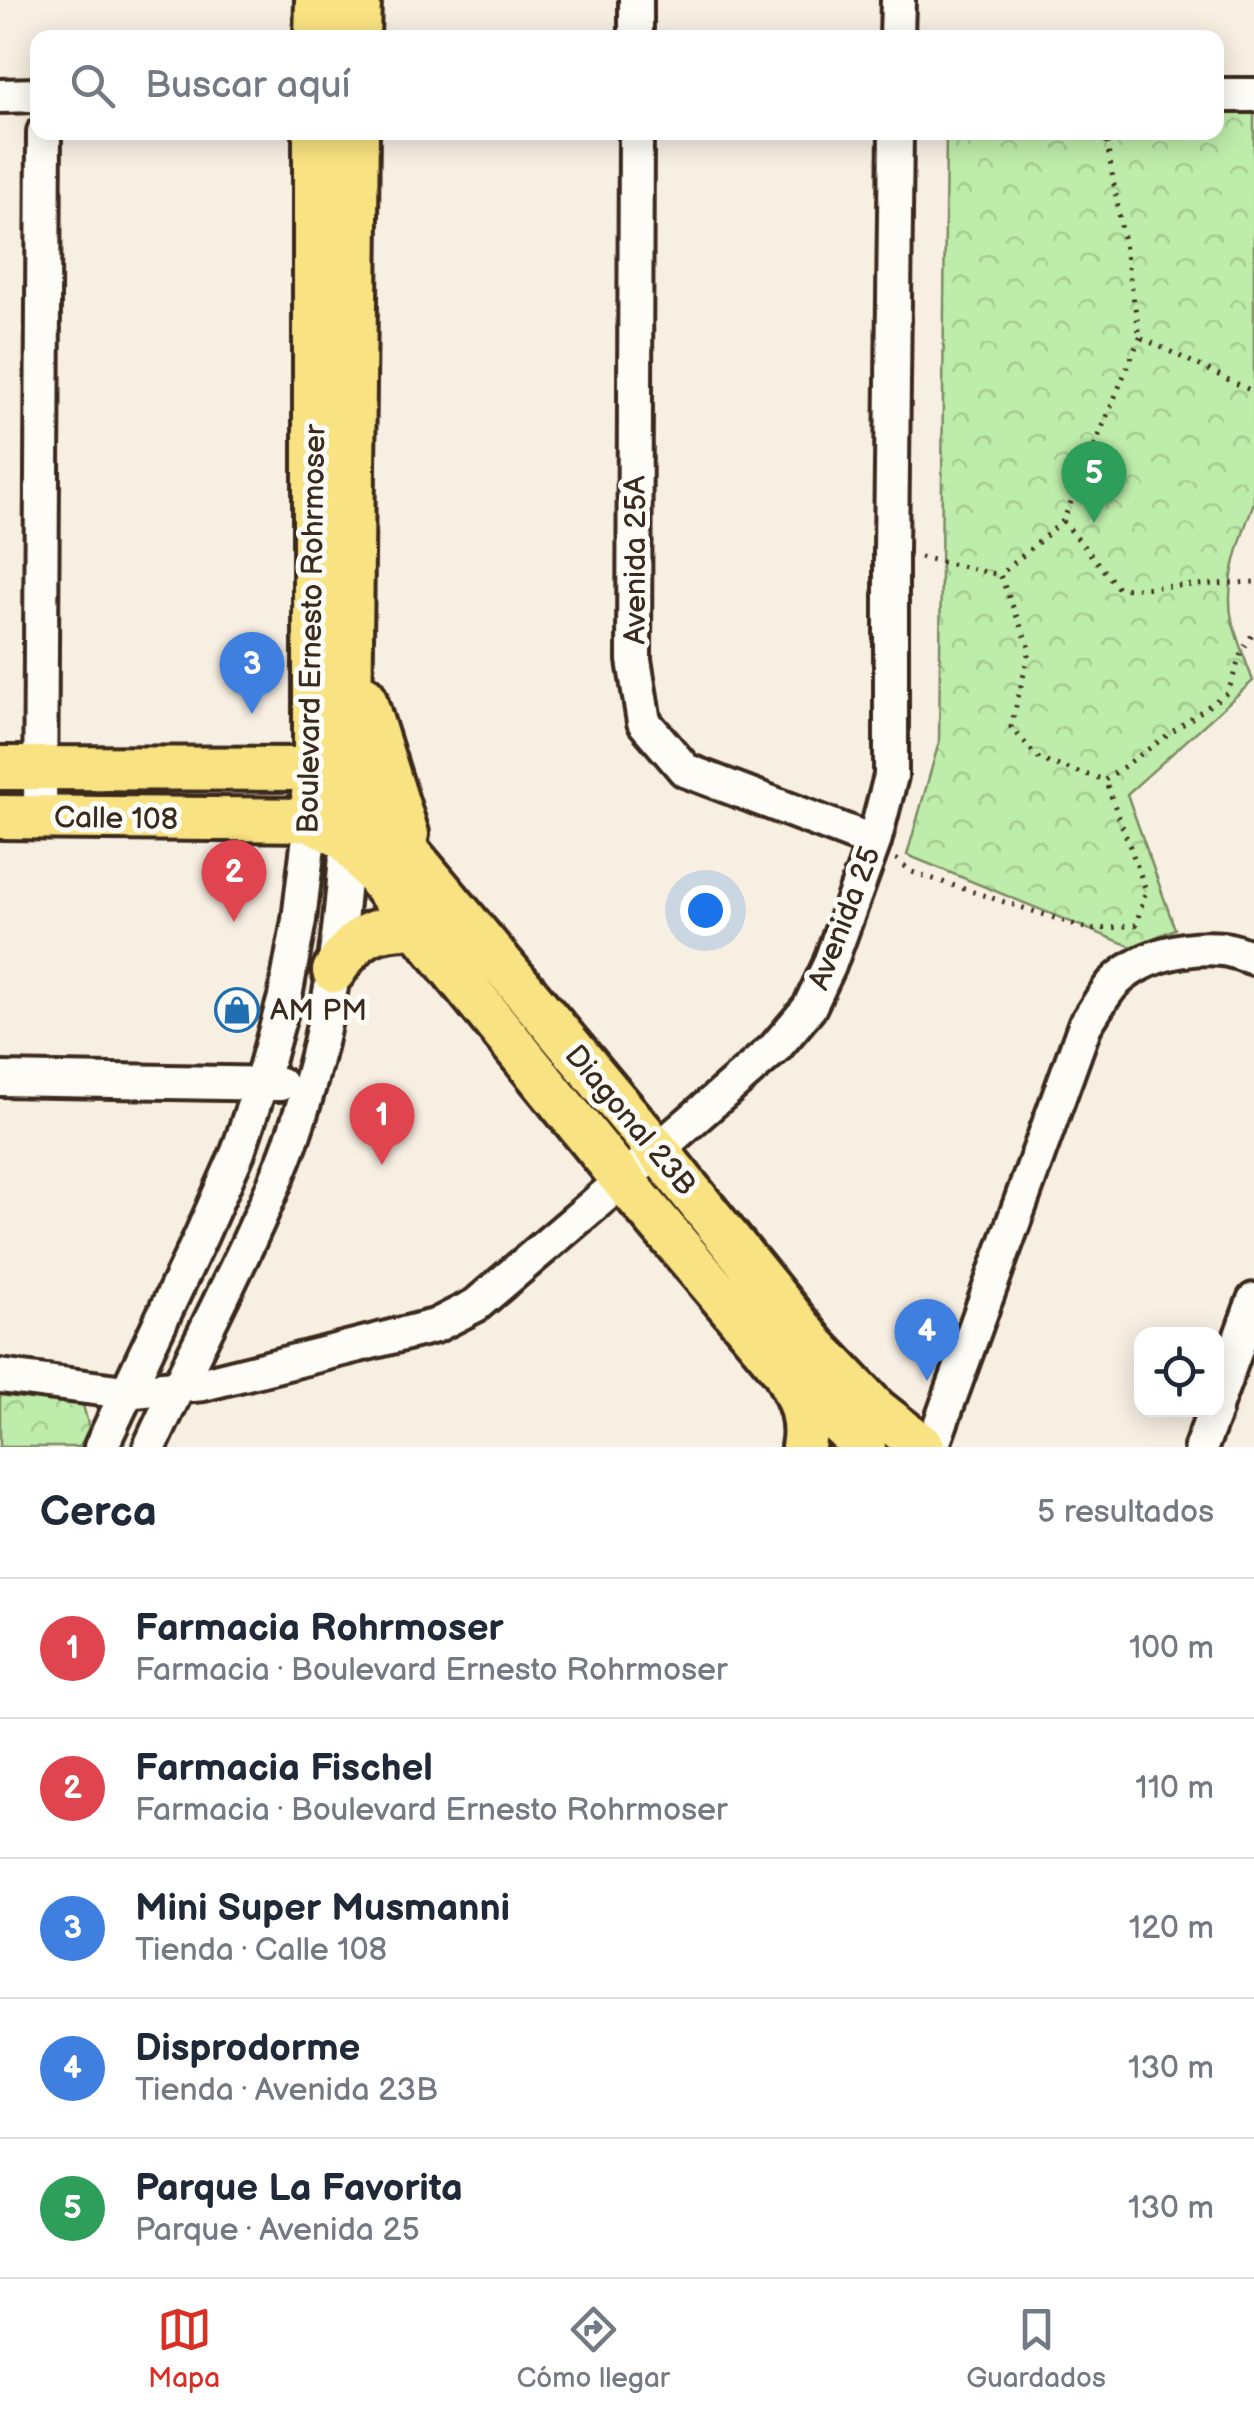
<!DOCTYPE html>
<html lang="es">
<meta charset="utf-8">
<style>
:root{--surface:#fff;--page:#f6f6f7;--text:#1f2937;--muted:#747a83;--line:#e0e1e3;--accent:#d93025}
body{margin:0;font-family:"Balsamiq Sans",sans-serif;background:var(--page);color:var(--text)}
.controls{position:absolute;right:30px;bottom:30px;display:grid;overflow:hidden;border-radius:20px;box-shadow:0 5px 25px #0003}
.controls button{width:90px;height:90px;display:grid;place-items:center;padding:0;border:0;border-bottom:2px solid var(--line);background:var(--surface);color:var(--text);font:50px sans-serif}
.you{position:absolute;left:705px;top:910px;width:35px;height:35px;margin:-25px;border:8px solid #fff;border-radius:50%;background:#1a73e8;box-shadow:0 0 0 15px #1a73e833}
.badge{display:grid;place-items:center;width:65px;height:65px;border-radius:50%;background:var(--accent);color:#fff;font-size:32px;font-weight:700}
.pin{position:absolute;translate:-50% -82px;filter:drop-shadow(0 2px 5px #0008)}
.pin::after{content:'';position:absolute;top:52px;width:35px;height:30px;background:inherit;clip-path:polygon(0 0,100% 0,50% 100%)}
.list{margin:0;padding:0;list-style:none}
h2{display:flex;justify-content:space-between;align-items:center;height:130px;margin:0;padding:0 40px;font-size:42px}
h2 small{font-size:32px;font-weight:400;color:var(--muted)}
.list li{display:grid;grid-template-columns:65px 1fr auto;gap:30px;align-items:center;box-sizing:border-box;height:140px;padding:0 40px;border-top:2px solid var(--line)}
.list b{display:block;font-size:38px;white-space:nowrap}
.list p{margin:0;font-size:32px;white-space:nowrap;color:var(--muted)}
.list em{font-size:32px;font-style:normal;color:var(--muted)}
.icon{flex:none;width:55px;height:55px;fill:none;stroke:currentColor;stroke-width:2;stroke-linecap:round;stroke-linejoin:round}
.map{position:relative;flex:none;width:1254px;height:1447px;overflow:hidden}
.search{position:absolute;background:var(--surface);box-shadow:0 5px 25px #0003;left:30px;right:30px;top:30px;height:110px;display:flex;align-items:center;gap:25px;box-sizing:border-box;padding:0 35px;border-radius:20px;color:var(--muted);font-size:38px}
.sheet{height:830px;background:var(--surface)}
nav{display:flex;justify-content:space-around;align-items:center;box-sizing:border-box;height:140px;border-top:2px solid var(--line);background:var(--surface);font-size:28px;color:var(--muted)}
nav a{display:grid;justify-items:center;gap:5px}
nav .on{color:var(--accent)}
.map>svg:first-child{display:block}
</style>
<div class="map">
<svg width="1254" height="1447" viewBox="0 0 1254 1447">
<defs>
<pattern id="park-crowns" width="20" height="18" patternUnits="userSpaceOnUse" patternTransform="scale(2.5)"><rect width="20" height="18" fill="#beecaa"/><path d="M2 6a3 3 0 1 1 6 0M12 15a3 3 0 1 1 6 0" fill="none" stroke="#a4cb92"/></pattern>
</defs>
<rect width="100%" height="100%" fill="#f8efe3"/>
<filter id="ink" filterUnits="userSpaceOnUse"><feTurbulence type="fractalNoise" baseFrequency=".01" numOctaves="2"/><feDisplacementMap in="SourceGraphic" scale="20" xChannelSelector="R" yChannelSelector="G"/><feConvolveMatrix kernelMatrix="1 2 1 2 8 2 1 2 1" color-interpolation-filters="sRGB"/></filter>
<g filter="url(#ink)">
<!-- park -->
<path fill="url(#park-crowns)" stroke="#7c8b64" stroke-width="2.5" d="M1217 106H1254V502C1241 538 1224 581 1232 620 1237 640 1246 661 1253 681L1127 794 1175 929 1132 947 907 855 939 742 946 133 1216 132Z
M0 1391 82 1402 89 1427 80 1447H0Z"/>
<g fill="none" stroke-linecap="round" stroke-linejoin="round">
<!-- minor casing -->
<g stroke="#3b2a1e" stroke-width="40">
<path id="minor" d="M636 38V0
M897 38 898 0
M1216 95H1254
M0 96 38 95
M636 132 634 660 644 722 685 770 874 842
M40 818 44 132
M0 1079 280 1084
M0 1376 125 1392 203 1384 435 1326 476 1305 623 1180 775 1048 809 1008 829 966 874 842 891 776V550L896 132
M1216 1404 1254 1300
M101 1447 201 1236 238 1152 261 1083 285 997 299 920 311 820
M150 1447C194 1349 247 1255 286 1155 326 1051 340 949 347 840
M932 1447 1085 1025C1094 1012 1102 997 1112 985 1139 956 1185 945 1223 949 1233 950 1244 955 1254 958
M1201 1447 1215 1410"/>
</g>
<!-- major casing -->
<g stroke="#3b2a1e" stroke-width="50">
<path id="major" d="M316 38 317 0
M358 38 359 0
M364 697 407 834
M0 768 315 769 350 782 657 1150 815 1346 875 1409 923 1447
M313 795 315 769V132
M349 809 357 132
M0 817 311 820 347 840 623 1180 785 1372 864 1447
M334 971C358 934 374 926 418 927
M787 1377C800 1400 808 1421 803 1447"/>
</g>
<!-- path -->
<path stroke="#3b2a1e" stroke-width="5" stroke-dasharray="2.5 8" stroke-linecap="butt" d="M1105 132 1140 337 1254 392
M1140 337 1063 521 1119 589 1254 582
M1063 521 1000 575 1030 649 1011 727 1040 760 1105 780
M920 557 1000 575
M1105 780 1228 692 1242 651 1254 632
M896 859 912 872 1091 930 1136 925 1146 890 1105 780"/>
<!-- minor -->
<use href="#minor" stroke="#fdfcf7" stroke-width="32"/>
<!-- major -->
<use href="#major" stroke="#f8e281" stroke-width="42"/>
</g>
</g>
<!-- icons -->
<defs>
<g id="shop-ring" transform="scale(2.25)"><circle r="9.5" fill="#fdfcf7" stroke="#1f6fb2" stroke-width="1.5"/><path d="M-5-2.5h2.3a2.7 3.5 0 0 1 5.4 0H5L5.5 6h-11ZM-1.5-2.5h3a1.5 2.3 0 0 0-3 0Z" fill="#1f6fb2"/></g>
</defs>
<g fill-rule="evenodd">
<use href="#shop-ring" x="237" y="1010"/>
</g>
<g text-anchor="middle" stroke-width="10" stroke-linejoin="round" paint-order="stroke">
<!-- street labels -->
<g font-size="30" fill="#3b2a1e" stroke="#fdfcf7">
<text transform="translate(635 560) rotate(-90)" y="10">Avenida 25A</text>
<text transform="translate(311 629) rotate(-89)" y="10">Boulevard Ernesto Rohrmoser</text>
<text transform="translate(116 818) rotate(1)" y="10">Calle 108</text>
<text transform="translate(844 918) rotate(-69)" y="10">Avenida 25</text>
<text transform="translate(631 1120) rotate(50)" y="10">Diagonal 23B</text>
</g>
<!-- poi labels -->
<g font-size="30" fill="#3b2a1e" stroke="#fdfcf7" text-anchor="start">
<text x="270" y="1020">AM PM</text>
</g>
</g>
</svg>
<div class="controls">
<button><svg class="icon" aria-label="locate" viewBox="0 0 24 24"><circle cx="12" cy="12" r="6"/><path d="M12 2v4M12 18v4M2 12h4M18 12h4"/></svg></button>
</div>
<div class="you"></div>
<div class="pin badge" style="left:382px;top:1165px;background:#e0444e">1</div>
<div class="pin badge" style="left:234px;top:922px;background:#e0444e">2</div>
<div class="pin badge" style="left:252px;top:714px;background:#3f7fe0">3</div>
<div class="pin badge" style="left:927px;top:1381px;background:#3f7fe0">4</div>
<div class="pin badge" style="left:1094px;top:523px;background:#2e9e5b">5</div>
<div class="search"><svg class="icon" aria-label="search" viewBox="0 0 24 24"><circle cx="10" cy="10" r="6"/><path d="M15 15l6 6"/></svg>Buscar aquí</div>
</div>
<section class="sheet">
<h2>Cerca<small>5 resultados</small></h2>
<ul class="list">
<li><span class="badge" style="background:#e0444e">1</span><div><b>Farmacia Rohrmoser</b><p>Farmacia · Boulevard Ernesto Rohrmoser</p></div><em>100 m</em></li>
<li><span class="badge" style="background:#e0444e">2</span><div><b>Farmacia Fischel</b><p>Farmacia · Boulevard Ernesto Rohrmoser</p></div><em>110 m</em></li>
<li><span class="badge" style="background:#3f7fe0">3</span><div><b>Mini Super Musmanni</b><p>Tienda · Calle 108</p></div><em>120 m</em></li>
<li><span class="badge" style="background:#3f7fe0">4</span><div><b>Disprodorme</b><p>Tienda · Avenida 23B</p></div><em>130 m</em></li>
<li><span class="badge" style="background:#2e9e5b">5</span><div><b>Parque La Favorita</b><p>Parque · Avenida 25</p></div><em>130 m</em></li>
</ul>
</section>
<nav>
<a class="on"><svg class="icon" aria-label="map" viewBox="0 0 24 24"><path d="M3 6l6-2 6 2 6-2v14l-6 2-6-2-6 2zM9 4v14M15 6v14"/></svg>Mapa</a>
<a><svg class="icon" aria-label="directions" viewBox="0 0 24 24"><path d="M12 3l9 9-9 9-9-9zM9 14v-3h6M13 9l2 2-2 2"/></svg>Cómo llegar</a>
<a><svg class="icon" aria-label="saved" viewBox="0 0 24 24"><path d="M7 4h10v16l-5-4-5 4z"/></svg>Guardados</a>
</nav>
